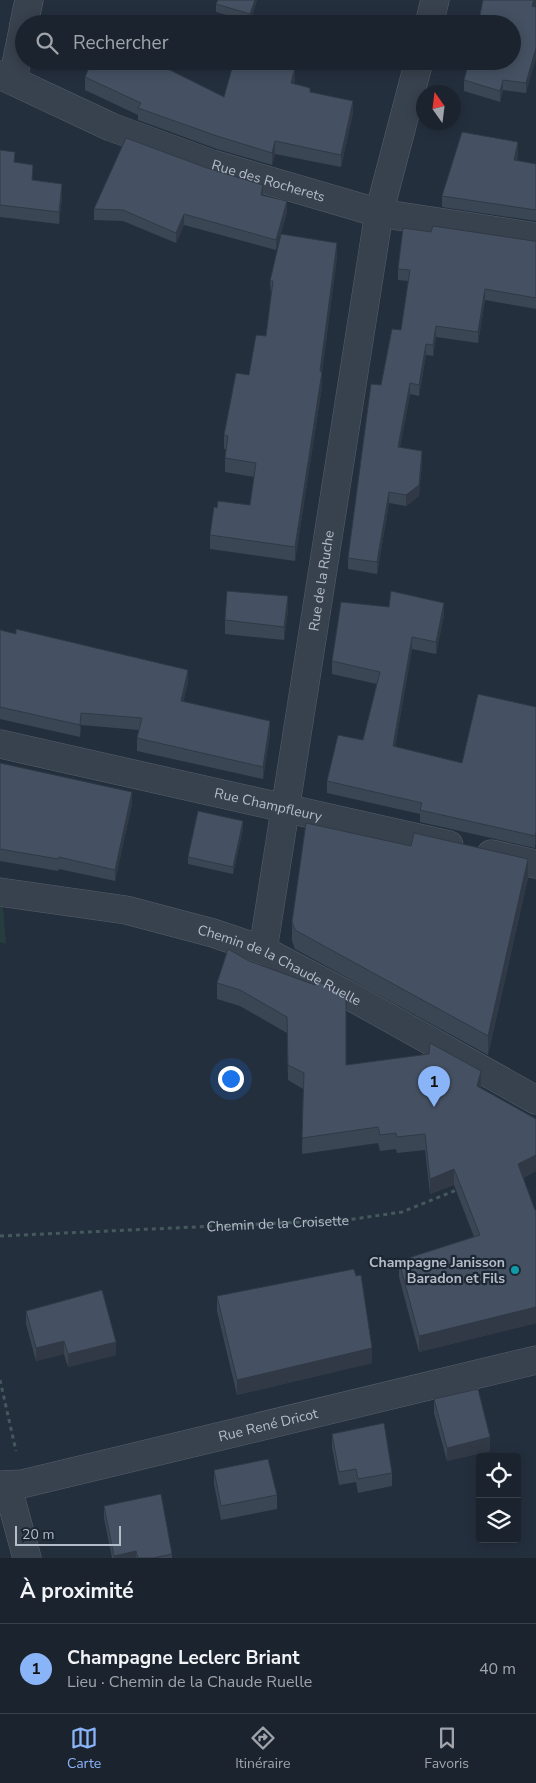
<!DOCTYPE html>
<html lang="fr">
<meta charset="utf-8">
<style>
:root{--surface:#1b232e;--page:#282f3a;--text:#f1f3f6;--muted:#a0a4aa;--line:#39404a;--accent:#8ab4f8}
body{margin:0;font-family:"Nunito Sans",sans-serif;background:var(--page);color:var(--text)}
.controls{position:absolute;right:15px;bottom:15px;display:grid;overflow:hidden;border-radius:5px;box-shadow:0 2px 12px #0003}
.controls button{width:45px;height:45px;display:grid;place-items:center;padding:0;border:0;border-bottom:1px solid var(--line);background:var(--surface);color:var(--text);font:25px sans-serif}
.compass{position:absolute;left:416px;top:85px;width:45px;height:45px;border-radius:50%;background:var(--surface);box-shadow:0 2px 12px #0003;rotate:346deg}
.scale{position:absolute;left:15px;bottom:12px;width:106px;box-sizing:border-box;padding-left:5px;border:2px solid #b4bcc9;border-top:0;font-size:14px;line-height:18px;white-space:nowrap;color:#b4bcc9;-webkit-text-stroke:4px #1d2633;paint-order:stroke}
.you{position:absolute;left:230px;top:1078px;width:18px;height:18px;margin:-12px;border:4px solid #fff;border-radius:50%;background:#1a73e8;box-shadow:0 0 0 8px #1a73e833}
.badge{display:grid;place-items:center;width:32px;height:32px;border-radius:50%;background:var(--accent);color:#111;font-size:16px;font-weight:700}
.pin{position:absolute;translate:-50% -41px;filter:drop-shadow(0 1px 2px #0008)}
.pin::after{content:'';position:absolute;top:26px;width:18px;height:15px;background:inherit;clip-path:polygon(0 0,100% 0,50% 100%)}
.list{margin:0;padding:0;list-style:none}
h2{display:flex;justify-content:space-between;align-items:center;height:65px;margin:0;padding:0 20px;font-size:21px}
h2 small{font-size:16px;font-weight:400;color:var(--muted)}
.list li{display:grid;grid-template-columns:32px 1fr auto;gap:15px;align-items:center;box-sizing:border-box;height:90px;padding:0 20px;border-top:1px solid var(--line)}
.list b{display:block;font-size:19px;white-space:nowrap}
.list p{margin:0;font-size:16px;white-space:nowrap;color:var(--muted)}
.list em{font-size:16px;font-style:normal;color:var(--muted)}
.icon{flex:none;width:28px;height:28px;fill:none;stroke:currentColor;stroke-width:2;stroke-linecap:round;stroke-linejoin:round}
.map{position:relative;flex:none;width:536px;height:1558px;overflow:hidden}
.search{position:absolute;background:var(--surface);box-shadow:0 2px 12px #0003;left:15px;right:15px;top:15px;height:55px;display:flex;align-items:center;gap:12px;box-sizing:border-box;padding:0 18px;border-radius:28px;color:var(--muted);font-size:19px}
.sheet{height:155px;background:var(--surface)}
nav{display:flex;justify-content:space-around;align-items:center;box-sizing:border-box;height:70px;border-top:1px solid var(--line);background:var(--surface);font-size:14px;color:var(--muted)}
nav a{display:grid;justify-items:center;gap:2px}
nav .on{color:var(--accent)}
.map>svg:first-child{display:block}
</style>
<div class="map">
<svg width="536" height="1558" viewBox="0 0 536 1558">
<rect width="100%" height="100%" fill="#242f3e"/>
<!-- green -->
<path fill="#263c3f" d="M0 907H3L6 944 0 942Z"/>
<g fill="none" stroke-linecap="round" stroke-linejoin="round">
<!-- minor casing -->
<g stroke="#565f6c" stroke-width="29">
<g id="minor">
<path d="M24 24 29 0"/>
<path d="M429 24 435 0"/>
<path id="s2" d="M0 75 111 127 212 164 379 213 536 237"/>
<path d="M13 79 24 25"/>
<path id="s3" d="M0 744 449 845"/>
<path d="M491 854 536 864"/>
<path id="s4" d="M0 892 126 910 213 933 263 950 359 1001 536 1100"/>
<path id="s5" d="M263 950 379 213 419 61"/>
<path id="s6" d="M0 1485 22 1484 536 1360"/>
<path d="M7 1485 27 1558"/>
</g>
</g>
<!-- path -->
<g stroke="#44595c" stroke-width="3" stroke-dasharray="4 4" stroke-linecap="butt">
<path id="s1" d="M0 1236 347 1220 402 1212 459 1189"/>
<path d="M0 1380 16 1451"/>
</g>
<!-- minor -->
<use href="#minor" stroke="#38414e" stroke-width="28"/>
</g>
<!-- wall -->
<path fill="#3b4654" d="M218 0H257L250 22 216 12V4Z
M536 0 526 93 503 90 500 102 464 91V80Z
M85 77 224 97 295 81 294 84 353 113 341 167 275 154 272 165 217 149 138 120V115L85 90Z
M0 150 15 163 33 180 62 196 59 224 0 217Z
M518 153 517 161 536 164V221L442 207V196Z
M263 196 287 212 276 250 184 225 176 243 123 221 94 220V209Z
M431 232 536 241V309L485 300 478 343 436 337 433 356 426 355 419 396 410 394 400 447 422 462 419 496 406 506 389 503 377 574 348 569V558L381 385 401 330 408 281 398 280V269Z
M337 257 322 372V386L295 561 210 549V535L217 508 250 505 254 477 225 472V458L226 449H224V435L266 336 271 295 270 281Z
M288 610 284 640 225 634V620Z
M444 615 436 654 412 649 395 747 462 763 536 707 535 848 420 822V814L327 793V781L363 740 377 684 332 674V661Z
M0 630 188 682 183 702 270 733 263 779 137 751V738L139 730 81 725 80 737 0 719Z
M0 763 132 804 115 881 59 869 58 871 0 861Z
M243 829 233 874 188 864V857Z
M528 878 488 1055 295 949 292 941V922Z
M249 961 312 984V978L346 1065 481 1088 536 1119V1171L523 1178 535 1210H536V1323L419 1352 399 1277V1261L474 1237 454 1185 430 1194 425 1150 397 1153 396 1149 380 1151 378 1143 302 1154 303 1089 288 1080 287 1033 240 1006 217 999V983Z
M217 1296 372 1363 237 1395 217 1311Z
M26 1311 116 1355 68 1367 64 1354 36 1361 26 1324Z
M434 1399 490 1451 447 1461 434 1413Z
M332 1434 392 1473V1486L358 1493 356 1482 339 1485 332 1447Z
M214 1470 277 1495V1509L221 1520 214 1484Z
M104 1506 172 1554V1558H112L104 1518Z"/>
<!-- shaded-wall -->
<path fill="#303945" d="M255 0H257L250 22V14Z
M534 0H536V2L532 17V6Z
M536 48V59L526 93V83Z
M295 68V81L291 96V83Z
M503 80V90L500 102V91Z
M353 101V113L341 167V155Z
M275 141V154L272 165V153Z
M518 142V153L514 171V160Z
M62 184V196L59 224V212Z
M263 185V195H261Z
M287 201V212L276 250V240Z
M184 214V225L176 243V233Z
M337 243V257L322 372V386L295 561V547Z
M485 289V300L478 343V332Z
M436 326V337L433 356V345Z
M426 344V355L419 396V385Z
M410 383V394L398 458V447Z
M422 451V462L419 496 406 506V495Z
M389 492V503L377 574V562Z
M288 596V610L284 640V627Z
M444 603V615L436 654V642Z
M412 637V649L393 758V746Z
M188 670V682L181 714V701Z
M81 713V725L80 737V725Z
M270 721V733L263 779V767Z
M132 792V804L115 881V870Z
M243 821V829L233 874V867Z
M536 832V844L535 848V836Z
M528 859V878L488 1055V1036Z
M481 1071V1087L477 1102V1086Z
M536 1155V1171L518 1180V1164Z
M454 1169V1185L430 1194V1179Z
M536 1307V1323L419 1352V1336Z
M64 1341V1354L36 1361V1348Z
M116 1342V1355L68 1367V1354Z
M372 1348V1363L237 1395V1380Z
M490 1437V1451L447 1461V1448Z
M136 1551V1558H114V1556Z"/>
<!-- building -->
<path fill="#455162" stroke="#303945" d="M218 0H255L250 14 216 4Z
M483 0H534L532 6 536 7V48L526 83 503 80 500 91 464 80 469 61H512V24H478Z
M92 61H152L224 97 234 61H272L295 68 291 83 310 88V92L353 101 341 155 275 141 272 153 217 136 138 108 141 103 85 77Z
M462 132 518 142 514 160 536 164V210L442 196Z
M126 138 207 168 263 185 261 195 287 201 276 240 184 214 176 233 123 210 94 209Z
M0 150 15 152 14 162 33 165 32 180 62 184 59 212 0 205Z
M433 226 534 241H536V298L485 289 478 332 436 326 433 345 426 344 419 385 410 383 398 447 422 451 419 485 406 495 389 492 377 562 348 558 371 384 381 385 392 329 401 330 410 270 398 269 403 228 431 232Z
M281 234 337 243 320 371 322 372 295 547 210 535 214 507 217 508 218 501 250 505 256 463 225 458 228 436 224 435 236 373 249 375 256 335 266 336 273 281H270Z
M227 591 288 596 284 627 225 620Z
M391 591 444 603 436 642 412 637 393 746 462 763 478 694 536 707V832L535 836 420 810 422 803 327 781 338 735 363 740 380 672 332 661 341 602 389 607Z
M16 629 188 670 181 701 270 721 263 767 137 738 142 718 81 713 80 725 0 707V630L16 634Z
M0 763 132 792 115 870 59 857 58 859 0 849Z
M198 811 243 821 233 867 188 857Z
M306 823 411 846 414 833 528 859 488 1036 295 930 292 922Z
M228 949 249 961 315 985 312 978 346 996V1065L429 1054 430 1043 481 1071 477 1086 536 1119V1155L518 1164 535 1210H536V1307L419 1336 399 1261 480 1235 454 1169 430 1179 425 1134 397 1137 396 1133 380 1135 378 1127 302 1138 304 1073 288 1065 287 1017 240 990 217 983Z
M354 1269 356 1276 361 1275 372 1348 237 1380 217 1296Z
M102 1290 116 1342 68 1354 64 1341 36 1348 26 1311Z
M478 1389 490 1437 447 1448 434 1399Z
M384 1423 392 1473 358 1479 356 1469 339 1472 332 1434Z
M268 1459 277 1495 221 1506 214 1470Z
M161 1494 172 1554 153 1558H138L136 1551 114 1556 104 1506Z"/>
<!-- markers -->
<circle fill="#0f9aa8" stroke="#1d2633" stroke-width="2" cx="515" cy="1270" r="5"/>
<g text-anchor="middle" stroke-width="4.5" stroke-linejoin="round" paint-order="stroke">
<!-- street labels -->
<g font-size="14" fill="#b4bcc9" stroke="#1d2633">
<text dy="5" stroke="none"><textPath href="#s2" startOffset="289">Rue des Rocherets</textPath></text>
<text dy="5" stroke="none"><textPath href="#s5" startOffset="374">Rue de la Ruche</textPath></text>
<text dy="5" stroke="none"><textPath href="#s3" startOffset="275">Rue Champfleury</textPath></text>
<text dy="5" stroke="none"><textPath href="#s4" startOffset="291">Chemin de la Chaude Ruelle</textPath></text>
<text dy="5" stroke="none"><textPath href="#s1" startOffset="278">Chemin de la Croisette</textPath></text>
<text dy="5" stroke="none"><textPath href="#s6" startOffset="275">Rue René Dricot</textPath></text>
</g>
<!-- poi labels -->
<g font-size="14" font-weight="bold" fill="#b4bcc9" stroke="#1d2633" text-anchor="end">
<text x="505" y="1267">Champagne Janisson<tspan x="505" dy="16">Baradon et Fils</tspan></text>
</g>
</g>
</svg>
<div class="controls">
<button><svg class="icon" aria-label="locate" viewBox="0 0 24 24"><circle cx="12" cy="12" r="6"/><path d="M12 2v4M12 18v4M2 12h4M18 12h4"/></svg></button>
<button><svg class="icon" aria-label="layers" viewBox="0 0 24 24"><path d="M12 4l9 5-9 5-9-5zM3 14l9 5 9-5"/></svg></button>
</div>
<svg class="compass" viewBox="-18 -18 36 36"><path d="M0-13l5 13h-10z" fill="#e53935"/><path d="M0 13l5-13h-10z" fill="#a0a4aa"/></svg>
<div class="scale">20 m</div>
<div class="you"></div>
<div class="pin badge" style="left:434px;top:1107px">1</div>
<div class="search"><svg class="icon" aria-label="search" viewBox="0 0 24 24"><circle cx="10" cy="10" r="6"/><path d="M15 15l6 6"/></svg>Rechercher</div>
</div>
<section class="sheet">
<h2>À proximité<small></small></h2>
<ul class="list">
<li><span class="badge">1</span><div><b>Champagne Leclerc Briant</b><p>Lieu · Chemin de la Chaude Ruelle</p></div><em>40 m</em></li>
</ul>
</section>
<nav>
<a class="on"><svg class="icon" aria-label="map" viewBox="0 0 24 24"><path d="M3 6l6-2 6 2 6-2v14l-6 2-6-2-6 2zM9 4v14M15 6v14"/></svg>Carte</a>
<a><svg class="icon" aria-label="directions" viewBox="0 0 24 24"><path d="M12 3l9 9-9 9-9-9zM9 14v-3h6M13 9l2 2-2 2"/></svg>Itinéraire</a>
<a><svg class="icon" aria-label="saved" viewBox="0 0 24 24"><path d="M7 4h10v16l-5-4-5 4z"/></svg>Favoris</a>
</nav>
